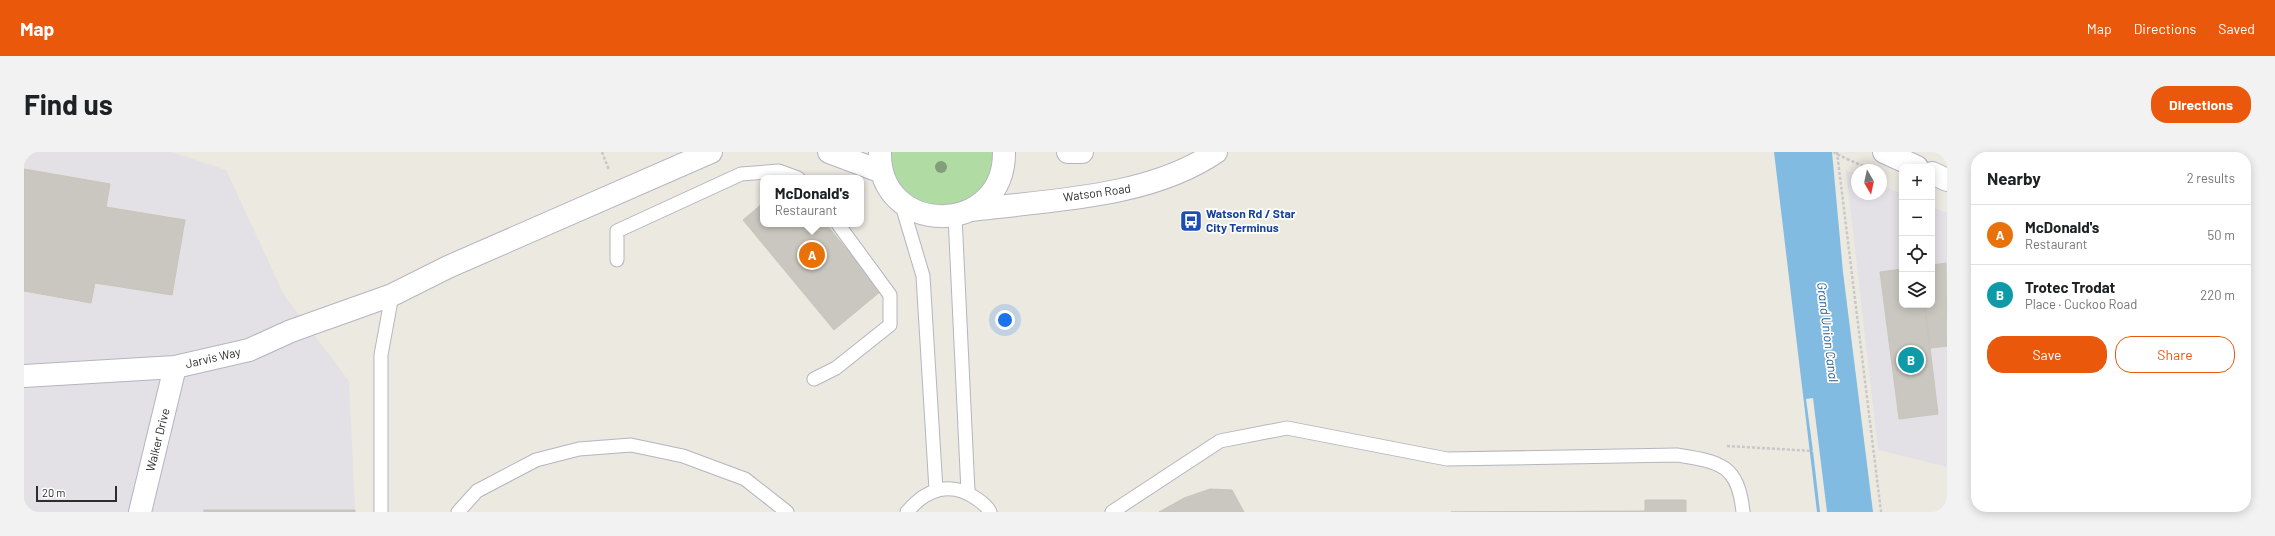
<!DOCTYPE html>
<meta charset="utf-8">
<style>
:root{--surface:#fff;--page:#f2f2f2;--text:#202124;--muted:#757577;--line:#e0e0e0;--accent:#ea580c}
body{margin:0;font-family:Barlow,sans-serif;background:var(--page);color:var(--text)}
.controls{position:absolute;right:12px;top:12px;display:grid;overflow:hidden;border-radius:8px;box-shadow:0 2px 10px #0003}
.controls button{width:36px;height:36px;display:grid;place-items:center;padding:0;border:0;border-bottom:1px solid var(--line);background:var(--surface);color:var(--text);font:20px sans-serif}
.compass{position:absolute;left:1827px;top:12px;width:36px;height:36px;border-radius:50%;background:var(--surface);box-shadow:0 2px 10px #0003;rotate:171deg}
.scale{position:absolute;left:12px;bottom:10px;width:81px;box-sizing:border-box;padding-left:4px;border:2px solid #2d2d2d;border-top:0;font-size:11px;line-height:14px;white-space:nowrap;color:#2d2d2d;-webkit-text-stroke:3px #fff;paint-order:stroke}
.you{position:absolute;left:981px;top:168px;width:14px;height:14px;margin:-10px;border:3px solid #fff;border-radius:50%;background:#1a73e8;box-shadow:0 0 0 6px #1a73e833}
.badge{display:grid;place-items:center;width:26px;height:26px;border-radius:50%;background:var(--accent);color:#fff;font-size:13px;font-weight:700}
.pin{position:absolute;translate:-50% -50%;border:2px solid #fff;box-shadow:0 1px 4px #0006}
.popup{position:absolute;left:736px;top:23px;width:104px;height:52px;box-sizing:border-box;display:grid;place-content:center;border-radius:8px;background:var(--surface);filter:drop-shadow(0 1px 3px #0005);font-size:13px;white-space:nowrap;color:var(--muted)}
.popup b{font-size:15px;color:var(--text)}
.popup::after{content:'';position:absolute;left:50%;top:100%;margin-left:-8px;border:8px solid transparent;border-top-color:var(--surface)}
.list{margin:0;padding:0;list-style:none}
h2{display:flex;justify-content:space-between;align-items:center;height:52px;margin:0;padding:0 16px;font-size:17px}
h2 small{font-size:13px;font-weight:400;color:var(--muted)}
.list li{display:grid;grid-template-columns:26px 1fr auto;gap:12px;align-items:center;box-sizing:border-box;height:60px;padding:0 16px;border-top:1px solid var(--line)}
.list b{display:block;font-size:15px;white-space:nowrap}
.list p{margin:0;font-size:13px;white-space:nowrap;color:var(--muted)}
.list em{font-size:13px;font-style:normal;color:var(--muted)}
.actions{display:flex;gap:8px;padding:12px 16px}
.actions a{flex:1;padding:9px 0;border:1px solid var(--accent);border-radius:16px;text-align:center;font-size:14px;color:var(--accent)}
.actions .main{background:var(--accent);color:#fff}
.icon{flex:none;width:22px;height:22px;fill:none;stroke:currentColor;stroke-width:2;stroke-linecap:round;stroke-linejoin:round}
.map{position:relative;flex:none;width:1923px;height:360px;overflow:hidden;border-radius:16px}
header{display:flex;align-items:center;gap:24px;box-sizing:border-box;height:56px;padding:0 20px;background:var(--accent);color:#fff}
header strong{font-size:19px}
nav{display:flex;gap:22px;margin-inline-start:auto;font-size:14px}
.intro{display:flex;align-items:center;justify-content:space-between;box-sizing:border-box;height:96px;padding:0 24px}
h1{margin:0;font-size:28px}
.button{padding:10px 18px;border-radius:16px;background:var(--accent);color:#fff;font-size:14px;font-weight:700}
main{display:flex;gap:24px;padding:0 24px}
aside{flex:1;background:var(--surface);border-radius:16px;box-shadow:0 2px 10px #0003}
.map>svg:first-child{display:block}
</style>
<header>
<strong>Map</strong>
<nav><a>Map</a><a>Directions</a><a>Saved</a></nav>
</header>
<div class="intro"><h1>Find us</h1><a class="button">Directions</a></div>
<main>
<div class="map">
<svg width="1923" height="360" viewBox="0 0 1923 360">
<rect width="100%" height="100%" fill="#ece9e1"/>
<!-- industrial -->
<path fill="#e3e0e6" d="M0 0H148L202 18 260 143 325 229 331 360H0Z
M1822 18 1833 23V42H1857V33L1878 42V153H1908V55L1923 61V315L1854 298Z"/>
<!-- green -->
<path fill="#b0dca4" d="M864 0H971L969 22 952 46 909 58 871 33Z"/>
<!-- water -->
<path fill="#81bbe1" d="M1750 0H1808L1819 120 1849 360H1793Z"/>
<!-- pier -->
<path fill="#ece9e1" d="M1789 246 1803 360H1796L1789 299 1782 247Z"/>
<!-- building -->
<path fill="#c9c7bf" stroke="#c8c5ba" d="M0 17 86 32 82 55 161 68 148 143 71 131 67 151 0 139Z
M739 51V72H802L857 139 810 178 719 68Z
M1922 111 1923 194 1906 196 1900 153H1908V113Z
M1878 117V153H1901L1914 262 1875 267 1856 120Z
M1186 337 1208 338 1220 360H1135L1160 346Z
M1621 348H1662V360H1427L1621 359Z
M180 358H331V360H180Z"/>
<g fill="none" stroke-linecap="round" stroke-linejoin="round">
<!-- service casing -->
<g stroke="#b4b5bf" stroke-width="15">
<path id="service" d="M877 50 899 124 912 338
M931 64 944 340
M593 108V79L717 22 755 19 774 26
M790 227 812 216 866 173V143L814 72
M357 360V203L368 143
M434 360 453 339 512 308 555 297 607 293 659 304 721 327 763 360
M883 360C902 337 927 328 953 347 959 351 963 354 966 360
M1088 360 1196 289 1263 276 1423 307 1653 303C1696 310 1714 312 1719 360"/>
</g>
<!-- minor casing -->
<g stroke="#b4b5bf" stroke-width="24">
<path id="minor" d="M805 0 858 20
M856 0C854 85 981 86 980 0
M1044 0H1058
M947 58C1026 48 1125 46 1192 0
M0 224 151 215 225 198 267 179 368 143 424 115 687 0
M116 360 151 215"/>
</g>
<!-- secondary casing -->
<g stroke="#b4b5bf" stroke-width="24">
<path id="secondary" d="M1860 0 1893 15
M1908 21 1923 28"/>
</g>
<!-- path -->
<path stroke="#c8c8c8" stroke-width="2.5" stroke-dasharray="3 2" stroke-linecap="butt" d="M578 0 585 18
M1813 0 1857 360
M1823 7 1839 14
M1703 294 1789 299"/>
<!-- service -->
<use href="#service" stroke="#fff" stroke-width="13"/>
<!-- minor -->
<use href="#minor" stroke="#fff" stroke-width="22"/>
<!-- secondary -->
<use href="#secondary" stroke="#fff" stroke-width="22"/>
<!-- path-bridge -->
<path stroke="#c8c8c8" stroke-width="2.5" stroke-dasharray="3 2" stroke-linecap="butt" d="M1809 0 1823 7"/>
</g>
<!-- trees -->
<circle fill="#819f79" cx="917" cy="15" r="6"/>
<!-- icons -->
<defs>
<g id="bus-square" transform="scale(1.15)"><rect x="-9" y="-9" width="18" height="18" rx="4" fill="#1a4fb4" stroke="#fff"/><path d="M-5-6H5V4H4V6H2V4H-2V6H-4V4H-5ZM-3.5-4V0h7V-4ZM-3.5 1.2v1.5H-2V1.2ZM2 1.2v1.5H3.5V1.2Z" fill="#fff"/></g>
</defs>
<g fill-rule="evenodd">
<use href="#bus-square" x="1167" y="69"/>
</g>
<g text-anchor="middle" stroke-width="3.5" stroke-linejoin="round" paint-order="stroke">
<!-- street labels -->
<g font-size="12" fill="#2d2d2d" stroke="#fff">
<text transform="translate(1073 41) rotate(-8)" y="4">Watson Road</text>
<text transform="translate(189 206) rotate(-13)" y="4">Jarvis Way</text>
<text transform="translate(134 288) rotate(-76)" y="4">Walker Drive</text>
</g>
<!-- transit labels -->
<g font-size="12" font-weight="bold" fill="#164399" stroke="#fff" text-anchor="start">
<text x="1182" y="66">Watson Rd / Star<tspan x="1182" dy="14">City Terminus</tspan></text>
</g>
<!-- water labels -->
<g font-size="13" font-style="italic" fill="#1e5a8f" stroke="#fff">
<text transform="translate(1804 180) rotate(83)" y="5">Grand Union Canal</text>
</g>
</g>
</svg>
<div class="controls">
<button>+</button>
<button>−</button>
<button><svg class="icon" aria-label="locate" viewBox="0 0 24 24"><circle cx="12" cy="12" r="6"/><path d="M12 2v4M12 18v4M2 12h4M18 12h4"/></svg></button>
<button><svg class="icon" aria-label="layers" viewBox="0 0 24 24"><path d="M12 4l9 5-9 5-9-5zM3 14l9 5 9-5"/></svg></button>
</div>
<svg class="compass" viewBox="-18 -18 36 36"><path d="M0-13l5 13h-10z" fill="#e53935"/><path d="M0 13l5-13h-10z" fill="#757577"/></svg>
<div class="scale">20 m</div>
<div class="you"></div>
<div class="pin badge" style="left:788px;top:103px;background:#e8710a">A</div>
<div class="popup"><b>McDonald's</b>Restaurant</div>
<div class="pin badge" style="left:1887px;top:208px;background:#0f9aa8">B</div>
</div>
<aside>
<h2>Nearby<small>2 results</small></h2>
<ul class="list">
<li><span class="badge" style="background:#e8710a">A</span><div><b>McDonald's</b><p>Restaurant</p></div><em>50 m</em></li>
<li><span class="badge" style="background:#0f9aa8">B</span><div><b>Trotec Trodat</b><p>Place · Cuckoo Road</p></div><em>220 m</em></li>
</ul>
<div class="actions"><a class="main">Save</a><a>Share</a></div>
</aside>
</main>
